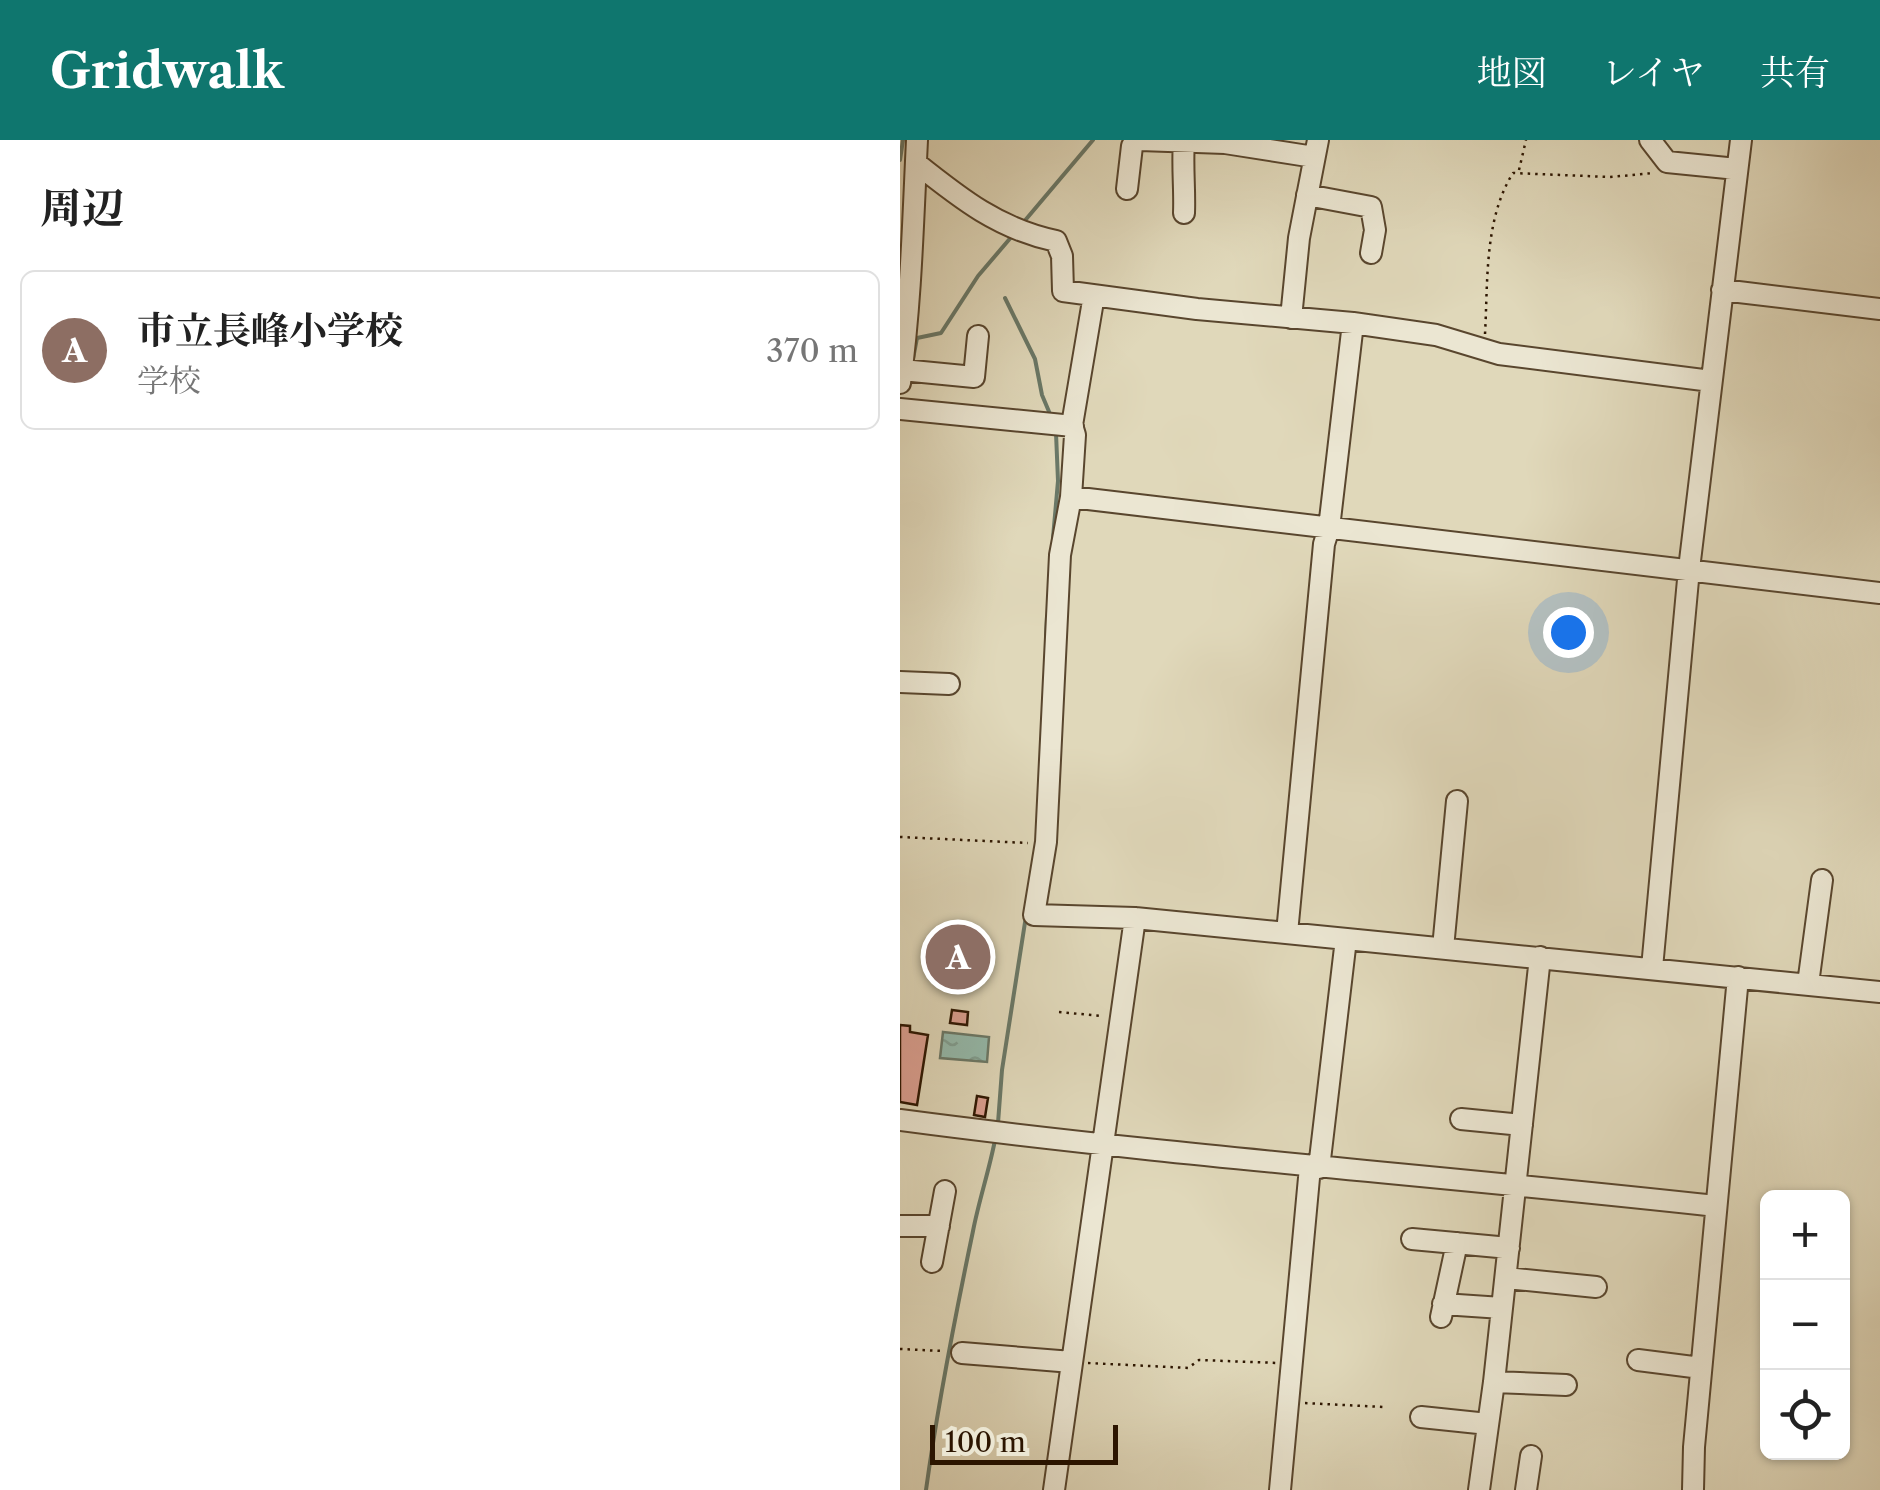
<!DOCTYPE html>
<html lang="ja">
<meta charset="utf-8">
<style>
:root{--surface:#fff;--page:#f2f2f2;--text:#222;--muted:#767676;--line:#e0e0e0;--accent:#0f766e}
body{margin:0;font-family:"Libre Caslon Text","Noto Serif JP",serif;background:var(--page);color:var(--text)}
.controls{position:absolute;right:30px;bottom:30px;display:grid;overflow:hidden;border-radius:15px;box-shadow:0 2px 8px #0004}
.controls button{width:90px;height:90px;display:grid;place-items:center;padding:0;border:0;border-bottom:2px solid var(--line);background:var(--surface);color:var(--text);font:50px sans-serif}
.scale{position:absolute;left:30px;bottom:25px;width:188px;box-sizing:border-box;padding-left:10px;border:5px solid #2c1500;border-top:0;font-size:28px;line-height:35px;white-space:nowrap;color:#2c1500;-webkit-text-stroke:8px #ebe6d2;paint-order:stroke}
.you{position:absolute;left:668px;top:492px;width:35px;height:35px;margin:-25px;border:8px solid #fff;border-radius:50%;background:#1a73e8;box-shadow:0 0 0 15px #1a73e833}
.badge{display:grid;place-items:center;width:65px;height:65px;border-radius:50%;background:var(--accent);color:#fff;font-size:32px;font-weight:700}
.pin{position:absolute;translate:-50% -50%;border:5px solid #fff;box-shadow:0 2px 10px #0006}
.list{margin:0;padding:0;list-style:none}
h2{display:flex;justify-content:space-between;align-items:center;height:130px;margin:0;padding:0 40px;font-size:42px}
h2 small{font-size:32px;font-weight:400;color:var(--muted)}
.list li{display:grid;grid-template-columns:65px 1fr auto;gap:30px;align-items:center;box-sizing:border-box;height:160px;margin:0 20px 20px;padding:0 20px;border:2px solid var(--line);border-radius:15px}
.list b{display:block;font-size:38px;white-space:nowrap}
.list p{margin:0;font-size:32px;white-space:nowrap;color:var(--muted)}
.list em{font-size:32px;font-style:normal;color:var(--muted)}
.icon{flex:none;width:55px;height:55px;fill:none;stroke:currentColor;stroke-width:2;stroke-linecap:round;stroke-linejoin:round}
.map{position:relative;flex:none;width:980px;height:1350px;overflow:hidden}
header{display:flex;align-items:center;gap:60px;box-sizing:border-box;height:140px;padding:0 50px;background:var(--accent);color:#fff}
header strong{font-size:48px}
nav{display:flex;gap:55px;margin-inline-start:auto;font-size:35px}
main{display:flex}
aside{flex:1;background:var(--surface)}
.map>svg:first-child{display:block}
</style>
<header>
<strong>Gridwalk</strong>
<nav><a>地図</a><a>レイヤ</a><a>共有</a></nav>
</header>
<main>
<aside>
<h2>周辺<small></small></h2>
<ul class="list">
<li><span class="badge" style="background:#8d6e63">A</span><div><b>市立長峰小学校</b><p>学校</p></div><em>370 m</em></li>
</ul>
</aside>
<div class="map">
<svg width="980" height="1350" viewBox="0 0 980 1350">
<defs>
<pattern id="water-ripples" width="26" height="14" patternUnits="userSpaceOnUse" patternTransform="scale(2.5)"><rect width="26" height="14" fill="#94baac"/><path d="M2 4q2-2 4 0t4 0M15 11q2-2 4 0t4 0" fill="none" stroke="#809f92"/></pattern>
</defs>
<rect width="100%" height="100%" fill="#e0d8ba"/>
<filter id="stains"><feTurbulence type="fractalNoise" baseFrequency=".002" numOctaves="4"/><feColorMatrix values="0 0 0 0 .2 0 0 0 0 .09 0 0 0 0 .02 0 0 0 .5 -.17"/></filter>
<radialGradient id="worn" r=".72"><stop offset=".6" stop-color="#630" stop-opacity="0"/><stop offset="1" stop-color="#630" stop-opacity=".3"/></radialGradient>
<!-- water -->
<path fill="url(#water-ripples)" stroke="#6a7867" stroke-width="2.5" d="M43 892 89 897 87 922 40 918Z"/>
<g fill="none" stroke-linecap="round" stroke-linejoin="round">
<!-- stream -->
<path stroke="#6a7867" stroke-width="4" d="M0 20 3 0
M122 84 193 0
M105 158 135 219 142 255 150 274
M13 219 17 198 41 193 78 136 113 95
M153 398 158 341 156 293
M146 498 147 477
M98 983 102 930 126 776
M26 1350C38 1263 55 1177 73 1091 79 1060 89 1031 95 1000"/>
</g>
<!-- building -->
<path fill="#dca092" stroke="#2c1500" stroke-width="2.5" d="M52 870 68 872 67 885 50 883Z
M0 885 10 886V892L28 895 17 965 0 962Z
M77 956 88 958 85 977 74 975Z"/>
<g fill="none" stroke-linecap="round" stroke-linejoin="round">
<!-- minor casing -->
<g stroke="#59462e" stroke-width="24">
<path id="minor" d="M240 0 325 3 414 17
M750 0 767 22 837 29
M284 1C282 27 285 48 284 73
M16 23C61 59 99 89 156 101L162 116 163 151 297 169 453 183 536 195 599 214 811 241
M227 49 232 6 237 0
M407 55 471 67 475 90 471 113
M822 150 980 169
M194 155 172 285 175 295 171 357 160 415 146 702 134 775 235 778 980 852
M391 178 399 98 418 0
M2 230 74 237 78 196
M0 243C11 163 13 81 17 0
M0 269 173 286
M171 357 980 453
M0 542 49 544
M387 793 424 404 429 388 453 183
M543 808 557 661
M752 828 789 429 841 0
M908 844 922 740
M561 979 622 985
M0 980C271 1016 544 1036 816 1066
M419 1028 446 799
M0 1086H39
M512 1099 609 1108
M32 1122 45 1051
M606 1138 696 1147
M543 1164 602 1168
M541 1177 557 1103
M62 1213 172 1222
M738 1220 801 1228
M594 1242 666 1245
M521 1277 588 1284
M154 1350 235 778
M380 1350 410 1027
M579 1350 594 1242 640 817
M626 1350 631 1316
M793 1350 794 1307 838 837"/>
</g>
<!-- path -->
<path stroke="#2c1500" stroke-width="2.5" stroke-dasharray="2.5 5" stroke-linecap="butt" d="M619 30 626 0
M585 194C588 142 584 79 613 33L710 37 754 33
M0 697 128 703
M159 872 202 876
M0 1209 43 1211
M188 1223 288 1228 299 1220 378 1223
M405 1263 483 1267"/>
<!-- minor -->
<use href="#minor" stroke="#ebe6d2" stroke-width="20"/>
</g>
<rect width="100%" height="100%" filter="url(#stains)"/>
<rect width="100%" height="100%" fill="url(#worn)"/>
</svg>
<div class="controls">
<button>+</button>
<button>−</button>
<button><svg class="icon" aria-label="locate" viewBox="0 0 24 24"><circle cx="12" cy="12" r="6"/><path d="M12 2v4M12 18v4M2 12h4M18 12h4"/></svg></button>
</div>
<div class="scale">100 m</div>
<div class="you"></div>
<div class="pin badge" style="left:58px;top:817px;background:#8d6e63">A</div>
</div>
</main>
